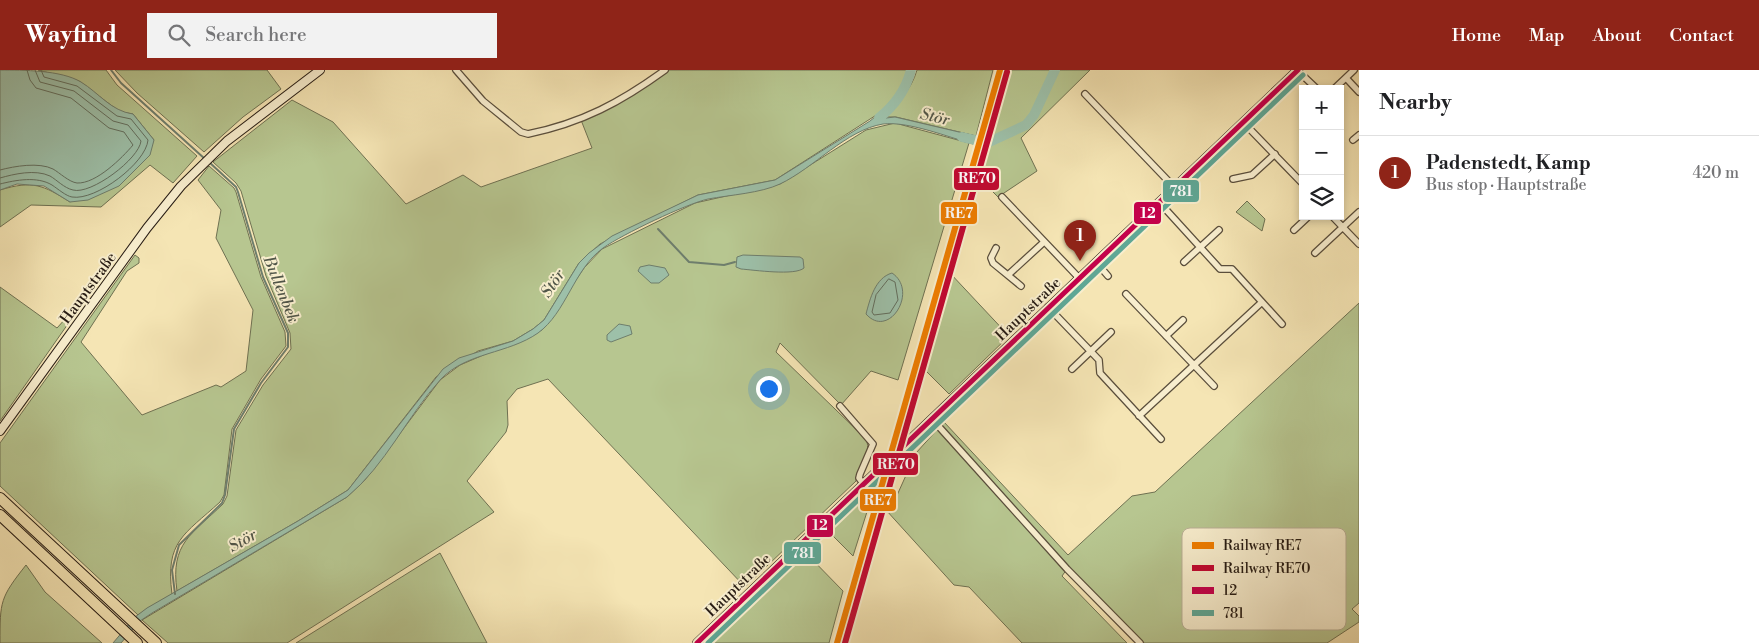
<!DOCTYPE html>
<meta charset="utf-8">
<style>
:root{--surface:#fff;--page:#f2f2f2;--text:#202124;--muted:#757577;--line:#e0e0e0;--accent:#8f2418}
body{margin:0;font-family:"Libre Bodoni",serif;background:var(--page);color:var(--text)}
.controls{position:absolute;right:15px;top:15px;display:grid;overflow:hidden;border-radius:0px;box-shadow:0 2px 8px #0003}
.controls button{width:45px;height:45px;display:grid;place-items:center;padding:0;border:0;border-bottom:1px solid var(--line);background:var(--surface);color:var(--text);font:25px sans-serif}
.you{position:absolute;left:768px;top:318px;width:18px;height:18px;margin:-12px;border:4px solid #fff;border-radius:50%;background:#1a73e8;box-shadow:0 0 0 8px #1a73e833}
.badge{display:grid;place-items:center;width:32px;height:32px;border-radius:50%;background:var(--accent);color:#fff;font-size:16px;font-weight:700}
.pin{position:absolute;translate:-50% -41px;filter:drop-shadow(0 1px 2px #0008)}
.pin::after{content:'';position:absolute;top:26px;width:18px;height:15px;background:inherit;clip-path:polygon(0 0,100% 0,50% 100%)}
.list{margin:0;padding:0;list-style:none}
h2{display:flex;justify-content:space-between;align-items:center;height:65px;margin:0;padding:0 20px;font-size:21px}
h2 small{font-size:16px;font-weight:400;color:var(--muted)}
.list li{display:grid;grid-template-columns:32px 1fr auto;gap:15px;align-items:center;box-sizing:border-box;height:75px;padding:0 20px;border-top:1px solid var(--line)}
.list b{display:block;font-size:19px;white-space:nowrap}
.list p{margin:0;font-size:16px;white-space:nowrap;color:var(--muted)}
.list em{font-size:16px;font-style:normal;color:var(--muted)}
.icon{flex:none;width:28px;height:28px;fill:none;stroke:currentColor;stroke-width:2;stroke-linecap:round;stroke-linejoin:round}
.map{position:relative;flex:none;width:1359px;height:573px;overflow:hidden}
header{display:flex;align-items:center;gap:30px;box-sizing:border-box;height:70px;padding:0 25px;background:var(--accent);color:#fff}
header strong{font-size:24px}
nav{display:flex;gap:28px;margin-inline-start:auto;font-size:18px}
.search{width:350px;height:45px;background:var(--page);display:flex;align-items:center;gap:12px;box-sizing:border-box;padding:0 18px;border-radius:0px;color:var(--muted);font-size:19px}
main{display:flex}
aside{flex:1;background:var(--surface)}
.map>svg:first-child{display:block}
</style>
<header>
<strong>Wayfind</strong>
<div class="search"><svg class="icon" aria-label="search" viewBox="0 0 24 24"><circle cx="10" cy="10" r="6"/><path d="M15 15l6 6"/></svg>Search here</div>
<nav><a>Home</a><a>Map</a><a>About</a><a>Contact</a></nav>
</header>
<main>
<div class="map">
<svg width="1359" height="573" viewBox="0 0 1359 573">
<rect width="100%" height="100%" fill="#f5e5b4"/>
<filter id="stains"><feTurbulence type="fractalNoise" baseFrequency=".004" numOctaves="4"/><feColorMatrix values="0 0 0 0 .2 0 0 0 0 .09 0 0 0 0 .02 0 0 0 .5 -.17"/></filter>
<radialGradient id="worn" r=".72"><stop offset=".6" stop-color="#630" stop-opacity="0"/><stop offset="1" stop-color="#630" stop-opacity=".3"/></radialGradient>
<!-- green -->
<path fill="#b7c690" stroke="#6f7152" d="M38 0H106L117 15 197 86 173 113 150 95 101 137 31 135 0 157V120C33 110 43 115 70 132L154 70 133 44 120 42 79 11Z
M115 0H267L281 19 243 47 204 82 137 23Z
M665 0H908L900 23 881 42 775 110 698 125 600 174 579 193 544 250 533 259 513 271 478 281 436 307 348 420 298 451 177 521C170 473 192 464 223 434L227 426 236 360 263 315 291 279 290 263 266 206 241 121 236 113 213 92 292 30 333 52 406 134 463 105 481 117 592 78 581 50Z
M917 0H993L976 66 896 47H885C898 31 911 21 917 0Z
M1004 0H1090L1021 68 1037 101 998 127 977 106 986 62Z
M895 53 969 73 898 310 871 301 841 335 780 273 776 282 865 368C874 381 857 397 856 411L745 517 548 309 517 319 507 331 508 355 506 362 467 411 494 442 287 573H168L142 550 347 427 365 410 440 310 460 295 542 260 584 198 602 179 695 133 780 114 866 60Z
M209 96 234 118 236 122 261 207 285 262 286 276 261 309 232 359 224 425 220 432C184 465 165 471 172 524L138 545 0 416V373L135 185 139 188V193L127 201 81 272 142 345 216 315 221 317 246 301 253 240 216 168 221 140 198 110Z
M1247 131 1265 149 1262 161 1236 142Z
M949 202 1009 266 949 324 920 295Z
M0 217 57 258 66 248 70 251 0 351Z
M1359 233V533L1352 539 1359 546V552L1327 573H1140L1067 499 1062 506 1127 573H1022L969 517 954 515 886 440 894 432 916 383 944 352 1068 485 1132 426 1155 422Z
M878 407 853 486 825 458Z
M803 480 843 521 829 573H705Z
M440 483 487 573H296Z
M26 495 45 522 102 573H0C0 531 0 528 26 495Z"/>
<!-- water -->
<path fill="#9dc0a9" stroke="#6e7e6d" d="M0 0C23 0 61 0 81 12 99 23 111 41 133 44L154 70 150 85 119 116 88 130 70 132 44 116 17 114 0 120Z
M886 38 890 41 886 48 895 47 976 66 973 74C948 67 908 51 883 54 846 60 814 98 780 114 761 123 730 125 708 129 686 134 623 164 603 178 574 199 566 243 538 263 508 284 467 282 441 309 407 346 386 395 347 427L152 543 140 551 121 573H113L135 547 147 538 298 451 348 420 443 299 459 288 513 271 533 259 544 250 579 193 589 183 612 166 698 125 775 110 870 51Z
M743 185 800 187 803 189 804 198C795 206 754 200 741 199L736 197 737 187Z
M649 195 665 198 669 205 659 213H651L638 201 640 197Z
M892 203C919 221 889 270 866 244 870 229 875 208 892 203Z
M619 254 630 256 632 264 611 272 607 270V265Z"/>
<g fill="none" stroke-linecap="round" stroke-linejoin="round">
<!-- shore -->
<path stroke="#626e5e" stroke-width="1" d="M0 100C15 96 39 92 53 99 60 103 69 112 77 113 96 114 122 88 133 75L124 62 109 58 71 28 36 18 30 10 27 0
M0 108C14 104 35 99 50 106 57 110 64 118 73 120 91 125 139 89 141 71L128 55 113 51 74 21 40 12 35 0
M0 114C16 110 37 106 52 115 58 119 66 126 72 127 96 131 146 93 148 70L131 49 117 46 77 16 44 7 41 0
M889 209 895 212 898 230 890 243 874 245 872 242 876 225Z"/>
<!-- stream -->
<path stroke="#6e7e6d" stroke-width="2" d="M111 0 121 13 205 89
M658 159 689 192 724 195 735 192
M175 524 172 500 179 475 222 433 225 425 234 359 261 313 288 277V263L263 207 238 122 236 117 209 92"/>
<!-- river -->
<path stroke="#9dc0a9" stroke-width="10" d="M879 48C895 35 906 20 911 0
M962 67 987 73 1026 55 1034 45 1055 0"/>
<!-- street casing -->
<g stroke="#5a4e3c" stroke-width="8">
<path id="street" d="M456 0 483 31 521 62 528 64C582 53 621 32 665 0
M1297 0 1317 19
M1346 8 1359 22
M1334 19 1354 0
M1085 24 1174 117
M1243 52 1303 114
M1353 70 1359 65
M1233 109 1252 105 1275 84
M1002 127 1080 209
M1159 132 1220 199H1232L1282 254
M1332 146 1359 174
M1294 160 1309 146
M996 178 991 188 993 193 1021 216
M1315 183 1359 142
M1096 192 1108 206
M1184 192 1219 160
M1008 205 1044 172
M1126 224 1214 316
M1048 237 1099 290 1100 303 1161 369
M1166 266 1183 250
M1072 299 1111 262
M840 336 873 374 860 404 859 408 864 415
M1139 346 1262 232
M932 349 1067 499 1140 573"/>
</g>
<!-- secondary casing -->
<g stroke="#271c14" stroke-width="10">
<path id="secondary" d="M0 361 147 158 181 116 227 71 320 0
M697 573 1298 0"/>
</g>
<!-- highway casing -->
<g stroke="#271c14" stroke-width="12">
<path id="highway" d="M0 428 156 573
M0 445 137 573"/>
</g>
<!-- street -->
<use href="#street" stroke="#f8eece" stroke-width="5.5"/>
<!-- secondary -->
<use href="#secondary" stroke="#f8eece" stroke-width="8"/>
<!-- highway -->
<use href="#highway" stroke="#f5e5b4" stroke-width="10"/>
<!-- bus-1 casing -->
<g stroke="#f8eece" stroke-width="9">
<path id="bus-1" d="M697 573 1298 0"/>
</g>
<!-- bus-2 casing -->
<g stroke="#f8eece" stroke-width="9">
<path id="bus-2" d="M708 573 1303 5"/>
</g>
<!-- bus-1 -->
<use href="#bus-1" stroke="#c4014b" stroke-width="5"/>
<!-- bus-2 -->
<use href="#bus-2" stroke="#5fa795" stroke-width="5"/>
<!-- rail-1 casing -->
<g stroke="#f8eece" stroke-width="10">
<path id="rail-1" d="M837 573 1000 0"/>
</g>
<!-- rail-2 casing -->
<g stroke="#f8eece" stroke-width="10">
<path id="rail-2" d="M845 573 1007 2"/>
</g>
<!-- rail-1 -->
<use href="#rail-1" stroke="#ef7d00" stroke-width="6"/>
<!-- rail-2 -->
<use href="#rail-2" stroke="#c10831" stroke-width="6"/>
</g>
<g text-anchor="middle" stroke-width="4" stroke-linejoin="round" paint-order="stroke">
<!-- street labels -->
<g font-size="15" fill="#271c14" stroke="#f8eece">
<text transform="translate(88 218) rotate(-54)" y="5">Hauptstraße</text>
<text transform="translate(1028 239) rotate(-44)" y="5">Hauptstraße</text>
<text transform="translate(738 515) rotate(-44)" y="5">Hauptstraße</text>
</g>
<!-- water labels -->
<g font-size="16" font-style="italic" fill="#505548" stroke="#f8eece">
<text transform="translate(935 46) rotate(13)" y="6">Stör</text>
<text transform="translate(552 213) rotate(-56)" y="6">Stör</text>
<text transform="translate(282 219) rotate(68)" y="6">Bullenbek</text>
<text transform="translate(242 470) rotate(-30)" y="6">Stör</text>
</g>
</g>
<!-- legend -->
<rect x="1182" y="458" width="164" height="102" rx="8" fill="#f8eece" stroke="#b9af96" stroke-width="1"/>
<rect x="1192" y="472" width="22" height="7" fill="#ef7d00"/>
<rect x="1192" y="495" width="22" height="6" fill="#c10831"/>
<rect x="1192" y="517" width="22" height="7" fill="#c4014b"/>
<rect x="1192" y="540" width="22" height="6" fill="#5fa795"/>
<g font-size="14" fill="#271c14">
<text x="1223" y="480">Railway RE7</text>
<text x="1223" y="503">Railway RE70</text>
<text x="1223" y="525">12</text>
<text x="1223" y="548">781</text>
</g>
<g stroke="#f8eece" stroke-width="2">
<rect x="953" y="97" width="47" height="24" rx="5" fill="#c10831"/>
<rect x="1162" y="109" width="38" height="24" rx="5" fill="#5fa795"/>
<rect x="940" y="131" width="38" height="24" rx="5" fill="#ef7d00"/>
<rect x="1133" y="131" width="29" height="24" rx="5" fill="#c4014b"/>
<rect x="872" y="382" width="47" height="24" rx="5" fill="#c10831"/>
<rect x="859" y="418" width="38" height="24" rx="5" fill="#ef7d00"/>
<rect x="806" y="444" width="28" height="24" rx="5" fill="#c4014b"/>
<rect x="783" y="471" width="39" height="24" rx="5" fill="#5fa795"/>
</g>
<g font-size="14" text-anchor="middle" font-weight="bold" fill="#fff">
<text x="977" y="113">RE70</text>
<text x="1181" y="126">781</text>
<text x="959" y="148">RE7</text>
<text x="1148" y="148">12</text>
<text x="896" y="399">RE70</text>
<text x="878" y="435">RE7</text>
<text x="820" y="460">12</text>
<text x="803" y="488">781</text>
</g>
<rect width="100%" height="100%" filter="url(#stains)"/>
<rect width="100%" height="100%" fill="url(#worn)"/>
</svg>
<div class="controls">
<button>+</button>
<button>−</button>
<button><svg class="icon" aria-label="layers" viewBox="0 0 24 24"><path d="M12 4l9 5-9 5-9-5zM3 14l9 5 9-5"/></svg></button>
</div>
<div class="you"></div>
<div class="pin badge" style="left:1080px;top:191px">1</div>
</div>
<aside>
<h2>Nearby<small></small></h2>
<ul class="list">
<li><span class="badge">1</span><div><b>Padenstedt, Kamp</b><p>Bus stop · Hauptstraße</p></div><em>420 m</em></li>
</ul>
</aside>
</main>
